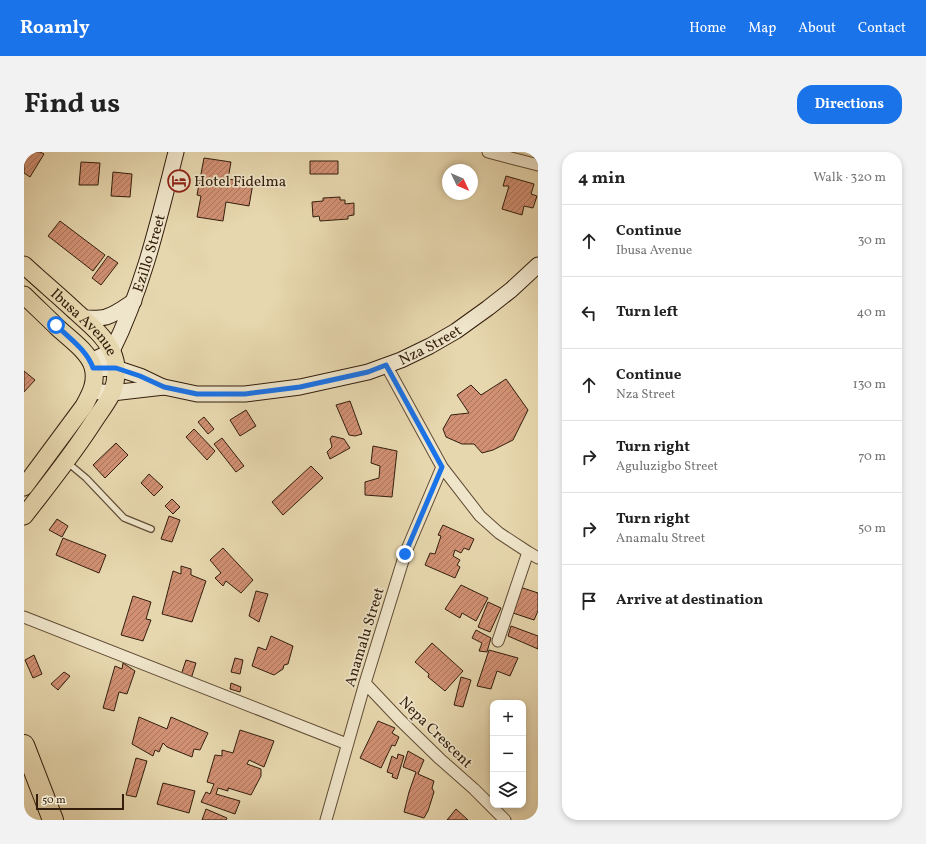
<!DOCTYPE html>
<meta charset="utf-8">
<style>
:root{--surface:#fff;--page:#f2f2f2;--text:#222;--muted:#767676;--line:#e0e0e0;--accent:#1a73e8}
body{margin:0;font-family:Vollkorn,serif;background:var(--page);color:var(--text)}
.controls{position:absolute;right:12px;bottom:12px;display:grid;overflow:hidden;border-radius:8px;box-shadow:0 2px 6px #0003}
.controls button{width:36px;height:36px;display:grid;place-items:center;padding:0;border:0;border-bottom:1px solid var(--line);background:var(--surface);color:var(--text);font:20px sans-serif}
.compass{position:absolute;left:418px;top:12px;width:36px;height:36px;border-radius:50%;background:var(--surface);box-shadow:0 2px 6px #0003;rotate:134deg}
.scale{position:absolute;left:12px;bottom:10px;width:88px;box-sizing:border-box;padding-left:4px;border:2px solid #331e0d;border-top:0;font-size:11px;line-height:14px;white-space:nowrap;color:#331e0d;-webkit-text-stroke:3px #efe5ca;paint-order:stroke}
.stop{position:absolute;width:12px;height:12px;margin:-9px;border:3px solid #1a73e8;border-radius:50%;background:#fff}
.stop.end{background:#1a73e8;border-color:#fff;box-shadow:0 1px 4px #0008}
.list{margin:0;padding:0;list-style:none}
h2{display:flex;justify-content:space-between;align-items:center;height:52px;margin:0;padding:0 16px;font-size:17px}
h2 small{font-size:13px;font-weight:400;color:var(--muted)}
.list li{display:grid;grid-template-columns:26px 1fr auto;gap:12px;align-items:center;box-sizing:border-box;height:72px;padding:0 16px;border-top:1px solid var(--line)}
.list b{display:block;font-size:15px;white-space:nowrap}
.list p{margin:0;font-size:13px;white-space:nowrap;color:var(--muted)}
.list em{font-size:13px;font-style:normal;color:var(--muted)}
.icon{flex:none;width:22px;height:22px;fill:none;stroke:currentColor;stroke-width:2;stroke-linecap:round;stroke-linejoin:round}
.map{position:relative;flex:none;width:514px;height:668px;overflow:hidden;border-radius:16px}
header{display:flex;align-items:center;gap:24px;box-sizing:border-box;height:56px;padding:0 20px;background:var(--accent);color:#fff}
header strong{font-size:19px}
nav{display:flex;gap:22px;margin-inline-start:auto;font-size:14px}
.intro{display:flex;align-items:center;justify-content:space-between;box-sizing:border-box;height:96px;padding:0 24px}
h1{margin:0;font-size:28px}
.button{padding:10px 18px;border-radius:16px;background:var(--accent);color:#fff;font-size:14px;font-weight:700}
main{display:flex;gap:24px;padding:0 24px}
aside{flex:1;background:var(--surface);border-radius:16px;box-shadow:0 2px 6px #0003}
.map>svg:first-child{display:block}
</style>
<header>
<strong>Roamly</strong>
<nav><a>Home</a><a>Map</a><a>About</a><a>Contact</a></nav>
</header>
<div class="intro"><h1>Find us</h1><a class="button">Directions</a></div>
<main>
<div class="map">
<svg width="514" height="668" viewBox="0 0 514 668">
<defs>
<pattern id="building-hatch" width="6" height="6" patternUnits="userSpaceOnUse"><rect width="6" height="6" fill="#d19073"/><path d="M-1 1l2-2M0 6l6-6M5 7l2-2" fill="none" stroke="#aa755d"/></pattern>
</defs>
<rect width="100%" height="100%" fill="#e7d7ae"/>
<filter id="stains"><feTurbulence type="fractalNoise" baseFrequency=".005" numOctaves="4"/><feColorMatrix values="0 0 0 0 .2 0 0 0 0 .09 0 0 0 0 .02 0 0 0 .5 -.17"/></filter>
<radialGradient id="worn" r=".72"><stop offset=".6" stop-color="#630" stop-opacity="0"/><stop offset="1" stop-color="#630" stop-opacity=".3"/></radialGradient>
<!-- building -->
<path fill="url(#building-hatch)" stroke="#331e0d" d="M7 0H16L20 2 6 25 0 21V3L3 5Z
M180 6 207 10 204 27 229 31 225 54 202 50 199 69 173 65 177 44 173 43Z
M286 9H314V22H286Z
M57 10 76 11 74 33H55Z
M89 20 108 22 106 45 87 44Z
M482 24 510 32 507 42 513 44 509 56 500 54 498 63 478 57 485 34H479Z
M316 45V48H321V52L330 51V63L324 64V67L296 69 295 64 289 65 288 50 299 49V46Z
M36 69 81 103 69 119 24 84Z
M84 104 94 111 77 133 68 126Z
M0 219 11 228 0 240Z
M482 227 504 258 489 288 469 298 458 301 450 292H438L422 285 419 277 427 263 445 261 433 243 447 233 457 243Z
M326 249 338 282 331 284 325 283 312 253Z
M222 258 232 274 216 284 206 268Z
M180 265 190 277 184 282 174 270Z
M170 277 191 299 183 308 162 285Z
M308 284 320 287 326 296 306 307 303 300 308 295 306 287Z
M198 286 220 314 212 320 190 292Z
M92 291 104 303 81 326 69 313Z
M349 294 373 299 368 345 341 343V330L355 326 356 314 347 311Z
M287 314 299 326 259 363 248 350Z
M125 322 139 335 130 344 117 331Z
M148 347 156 355 149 362 141 354Z
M145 364 156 368 148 390 137 387Z
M33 367 44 374 38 385 25 378Z
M419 373 450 387 445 398 440 396 437 401 431 398 429 404 436 408 433 413 436 415 431 426 401 413 406 401 411 402 417 384 414 383Z
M39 386 82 403 75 421 32 403Z
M199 396 229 428 217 441 202 429 199 434 191 426 197 421 186 408Z
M157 414 167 417V423L182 429 168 470 138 462 149 419 157 422Z
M437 433 464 446 452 469 438 461 436 466 421 457Z
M496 435 514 441V459L510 468 489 461Z
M232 439 244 442 235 470 225 464Z
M109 444 127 450 122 467 127 468 119 489 97 483Z
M464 450 477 456 466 480 454 475Z
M487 474 514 484V497L484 484Z
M452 478 467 486 463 500 455 499 458 491 448 486Z
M247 484 269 494 264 512 260 513 259 517 250 523 228 514 234 495 242 498Z
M408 491 439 519 421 539 404 525 405 522 391 510Z
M465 498 494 506 486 524 473 519 467 537 453 534Z
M10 503 18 522 9 526 1 508Z
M211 506 219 508 216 522 207 520Z
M162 508 172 511 167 527 157 523Z
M99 511 111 519 103 542 95 540 90 559 79 556 91 514 98 517Z
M40 520 46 524 34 538 27 532Z
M437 525 447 528 439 555 430 553Z
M207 531 217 535 216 540 206 537Z
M115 565 143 577 147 565 184 581 176 598 170 597 168 605 143 595 139 591 135 600 131 598 129 604 108 592Z
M354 569 371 576 368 581 375 585 371 594 368 593 357 616 336 606Z
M216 578 250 589 240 615 225 608 223 612 237 617V624L227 643 204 636V639L194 636 192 642 216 649 211 662 177 650 182 640 186 642 190 632 183 630 191 603 198 604V598L209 601Z
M384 599 400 608 394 622 410 629 408 636 410 640 404 659 400 666 380 660 385 640 392 620 379 615Z
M374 602 380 604 373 627 368 625 369 622 363 620 368 604 373 607Z
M112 606 123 609 112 645 102 643Z
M139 631 171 639 165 661 133 652Z
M182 657 203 666 202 668H178Z
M432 657 444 668H423Z"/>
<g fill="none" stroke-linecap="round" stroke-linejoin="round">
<!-- lane casing -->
<g stroke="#604c35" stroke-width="8">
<path id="lane" d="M44 311 62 326 100 366 127 377"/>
</g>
<!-- street casing -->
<g stroke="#604c35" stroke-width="13">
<path id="street" d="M464 0 514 13
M362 213 418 315 456 364 475 381 504 400 514 406
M0 465 323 592
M474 489 504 400
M341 531 376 568 416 607 450 637 481 668
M302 668 341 531 381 402 418 315"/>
</g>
<!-- secondary casing -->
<g stroke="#331e0d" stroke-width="17">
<g id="secondary">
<path d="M59 166C66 166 74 167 82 165 92 162 101 155 110 149"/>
<path id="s1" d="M67 209 88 199C119 137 135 67 152 0"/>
<path d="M69 217 92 216 116 224 139 235"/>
<path id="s2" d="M68 239 88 241 140 235 173 242H221L276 235 344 220 377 208 406 194 432 179 464 156 487 138 514 113"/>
</g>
</g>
<!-- primary casing -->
<g stroke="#331e0d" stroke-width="19">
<g id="primary">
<path id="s3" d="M0 113C16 128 33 142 49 157 63 170 80 183 88 200 94 212 93 228 88 241 83 251 76 260 70 269 49 302 24 333 0 364"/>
<path d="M0 143C11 154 23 165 34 176 45 186 65 200 69 215 73 230 67 241 60 254L0 335"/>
</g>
</g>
<!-- highway casing -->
<g stroke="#331e0d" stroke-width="22">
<path id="highway" d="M0 593 29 668"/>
</g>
<!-- lane -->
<use href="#lane" stroke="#efe5ca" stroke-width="5.5"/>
<!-- street -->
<use href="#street" stroke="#efe5ca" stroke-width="11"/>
<!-- secondary -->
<use href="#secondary" stroke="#efe5ca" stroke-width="15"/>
<!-- primary -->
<use href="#primary" stroke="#e7d7ae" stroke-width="17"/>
<!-- highway -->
<use href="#highway" stroke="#e7d7ae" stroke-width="20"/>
</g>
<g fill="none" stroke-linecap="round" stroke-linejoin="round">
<!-- route -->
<path stroke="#1a73e8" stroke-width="5" d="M32 173C45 186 63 198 69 216H92L116 224 140 235 173 242H221L276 235 344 220 362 213 418 315 381 402"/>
</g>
<!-- icons -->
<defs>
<g id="hotel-ring" transform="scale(1.15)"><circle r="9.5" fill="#efe5ca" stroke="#8f2418" stroke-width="1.5"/><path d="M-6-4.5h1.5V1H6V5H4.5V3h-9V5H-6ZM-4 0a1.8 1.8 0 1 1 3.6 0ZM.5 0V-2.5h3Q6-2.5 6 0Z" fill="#8f2418"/></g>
</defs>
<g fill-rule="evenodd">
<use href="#hotel-ring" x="155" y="29"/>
</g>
<g text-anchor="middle" stroke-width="3.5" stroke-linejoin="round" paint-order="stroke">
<!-- poi labels -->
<g font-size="15" fill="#331e0d" stroke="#efe5ca" text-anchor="start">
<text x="170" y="34">Hotel Fidelma</text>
</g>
<!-- street labels -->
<g font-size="15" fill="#331e0d" stroke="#efe5ca">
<text dy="5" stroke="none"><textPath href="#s1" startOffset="128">Ezillo Street</textPath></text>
<text dy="5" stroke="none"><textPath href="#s3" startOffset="83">Ibusa Avenue</textPath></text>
<text dy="5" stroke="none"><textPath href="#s2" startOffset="347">Nza Street</textPath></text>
<text transform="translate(340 485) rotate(-73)" y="5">Anamalu Street</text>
<text transform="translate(412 580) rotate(44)" y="5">Nepa Crescent</text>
</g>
</g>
<rect width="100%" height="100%" filter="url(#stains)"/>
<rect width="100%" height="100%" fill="url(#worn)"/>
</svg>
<div class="controls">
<button>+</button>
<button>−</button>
<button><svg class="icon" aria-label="layers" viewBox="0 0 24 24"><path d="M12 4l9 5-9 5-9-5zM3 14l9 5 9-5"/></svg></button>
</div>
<svg class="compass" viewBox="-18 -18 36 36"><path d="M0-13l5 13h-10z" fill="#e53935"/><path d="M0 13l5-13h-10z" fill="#767676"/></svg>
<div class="scale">50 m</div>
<div class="stop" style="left:32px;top:173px"></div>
<div class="stop end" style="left:381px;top:402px"></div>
</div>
<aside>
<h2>4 min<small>Walk · 320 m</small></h2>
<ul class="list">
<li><svg class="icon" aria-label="ahead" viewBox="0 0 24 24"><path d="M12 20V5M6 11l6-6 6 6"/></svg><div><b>Continue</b><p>Ibusa Avenue</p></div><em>30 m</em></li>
<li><svg class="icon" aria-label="left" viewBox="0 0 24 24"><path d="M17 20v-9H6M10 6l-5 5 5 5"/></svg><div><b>Turn left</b></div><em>40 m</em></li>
<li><svg class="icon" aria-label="ahead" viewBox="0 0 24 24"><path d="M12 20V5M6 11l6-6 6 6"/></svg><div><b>Continue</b><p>Nza Street</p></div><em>130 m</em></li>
<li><svg class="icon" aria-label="right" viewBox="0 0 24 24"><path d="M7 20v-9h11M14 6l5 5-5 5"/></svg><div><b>Turn right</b><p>Aguluzigbo Street</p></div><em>70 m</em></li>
<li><svg class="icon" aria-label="right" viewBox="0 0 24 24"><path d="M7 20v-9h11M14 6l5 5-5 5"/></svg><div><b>Turn right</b><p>Anamalu Street</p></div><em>50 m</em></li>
<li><svg class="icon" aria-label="arrive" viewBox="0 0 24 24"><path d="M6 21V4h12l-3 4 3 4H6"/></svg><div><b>Arrive at destination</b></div></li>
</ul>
</aside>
</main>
